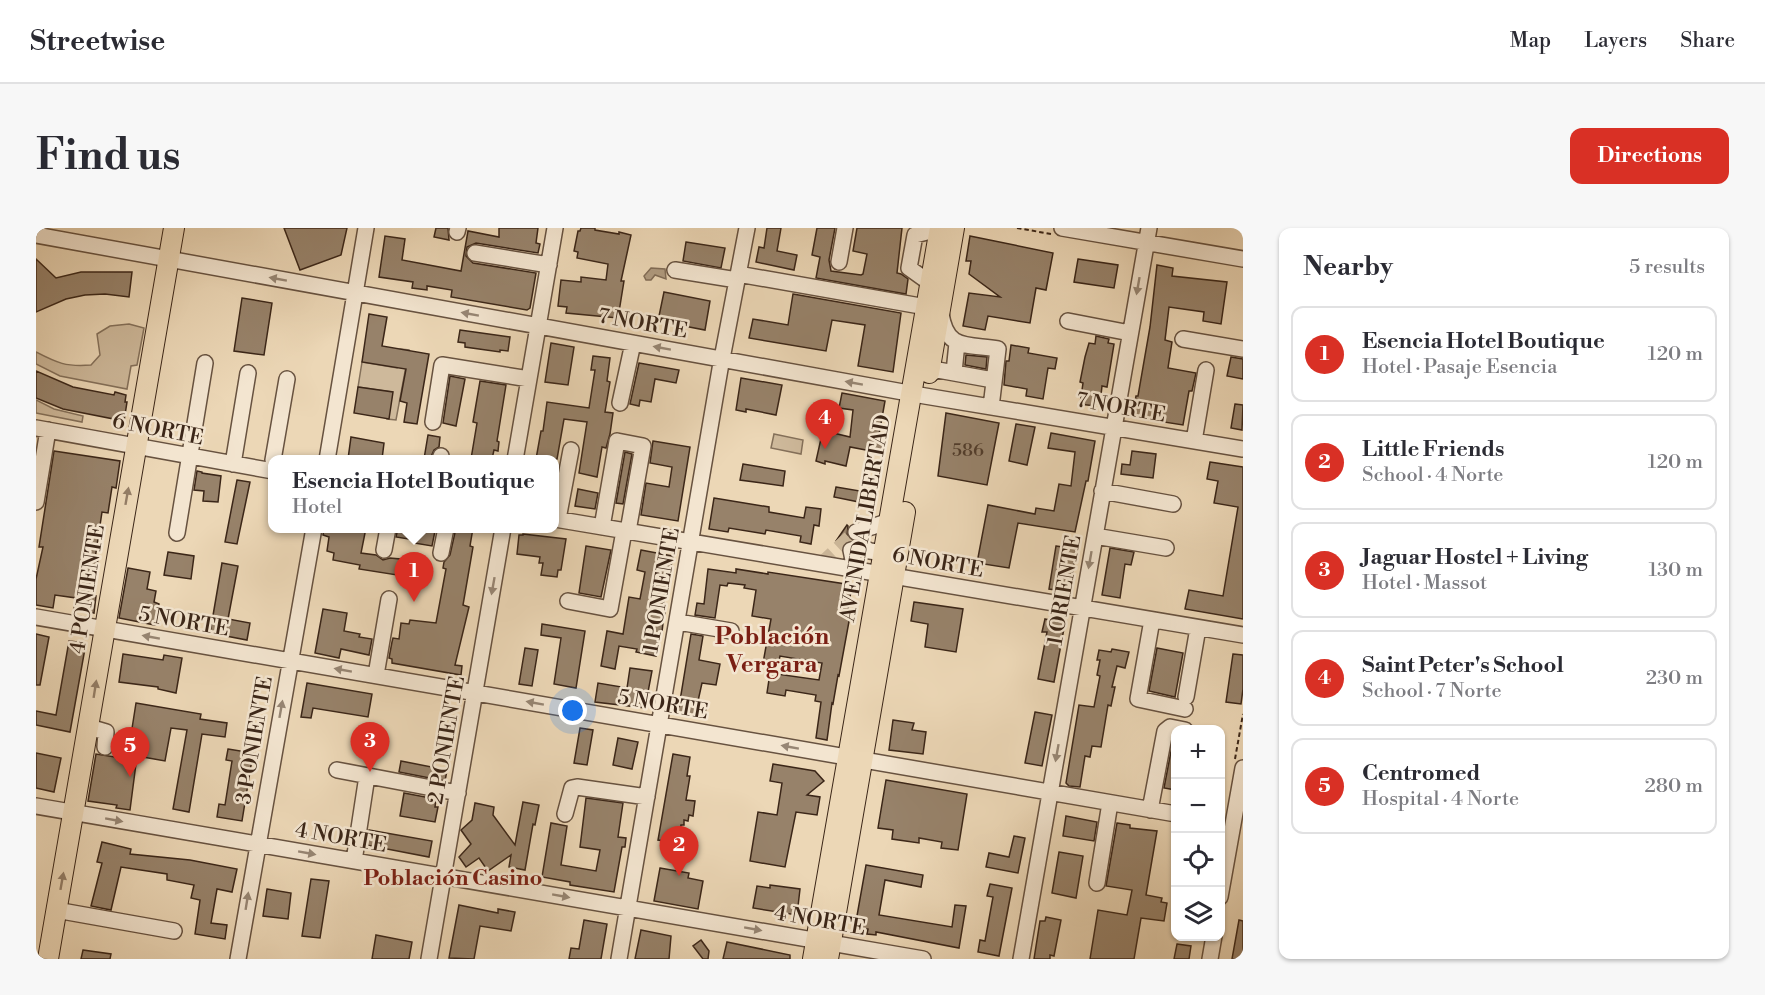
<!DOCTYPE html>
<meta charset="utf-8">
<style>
:root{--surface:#fff;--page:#f7f7f7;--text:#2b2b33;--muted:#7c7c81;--line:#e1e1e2;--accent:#d93025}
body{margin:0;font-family:"Libre Bodoni",serif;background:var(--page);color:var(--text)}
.controls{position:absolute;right:18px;bottom:18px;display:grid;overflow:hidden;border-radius:12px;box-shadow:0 2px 4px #0004}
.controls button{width:54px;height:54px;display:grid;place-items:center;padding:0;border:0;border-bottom:2px solid var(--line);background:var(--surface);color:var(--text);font:30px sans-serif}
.you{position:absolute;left:537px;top:483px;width:21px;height:21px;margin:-15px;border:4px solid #fff;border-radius:50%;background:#1a73e8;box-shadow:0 0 0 9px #1a73e833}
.badge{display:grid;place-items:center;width:39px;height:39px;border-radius:50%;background:var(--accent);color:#fff;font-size:20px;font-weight:700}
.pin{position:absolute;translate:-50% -50px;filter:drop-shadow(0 2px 3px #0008)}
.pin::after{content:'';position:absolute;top:32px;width:21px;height:18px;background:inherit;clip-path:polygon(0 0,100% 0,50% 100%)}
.popup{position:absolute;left:232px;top:227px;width:291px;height:78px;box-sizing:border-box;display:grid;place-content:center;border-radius:12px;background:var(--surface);filter:drop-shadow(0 2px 4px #0005);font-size:20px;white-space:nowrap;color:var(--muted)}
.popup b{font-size:22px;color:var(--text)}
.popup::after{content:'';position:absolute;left:50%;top:100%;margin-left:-12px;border:12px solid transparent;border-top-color:var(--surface)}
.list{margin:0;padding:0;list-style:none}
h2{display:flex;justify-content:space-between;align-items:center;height:78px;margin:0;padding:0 24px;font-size:26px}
h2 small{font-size:20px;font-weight:400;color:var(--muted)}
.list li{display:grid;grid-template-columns:39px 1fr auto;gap:18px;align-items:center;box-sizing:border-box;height:96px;margin:0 12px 12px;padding:0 12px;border:2px solid var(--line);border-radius:12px}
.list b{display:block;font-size:22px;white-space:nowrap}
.list p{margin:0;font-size:20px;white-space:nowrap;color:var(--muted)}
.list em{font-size:20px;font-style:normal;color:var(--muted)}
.icon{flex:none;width:33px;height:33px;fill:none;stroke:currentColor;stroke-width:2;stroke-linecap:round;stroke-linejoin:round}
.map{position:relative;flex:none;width:1207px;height:731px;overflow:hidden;border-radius:12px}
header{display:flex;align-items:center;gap:36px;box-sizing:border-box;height:84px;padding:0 30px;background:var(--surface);border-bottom:2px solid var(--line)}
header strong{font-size:28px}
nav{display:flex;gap:33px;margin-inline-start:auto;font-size:21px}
.intro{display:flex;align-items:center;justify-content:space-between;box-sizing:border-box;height:144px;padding:0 36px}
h1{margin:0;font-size:42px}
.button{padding:15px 27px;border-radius:12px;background:var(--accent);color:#fff;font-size:21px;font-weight:700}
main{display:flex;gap:36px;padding:0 36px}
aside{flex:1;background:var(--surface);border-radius:12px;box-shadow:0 2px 4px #0004}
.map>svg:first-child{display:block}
</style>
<header>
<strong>Streetwise</strong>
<nav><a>Map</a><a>Layers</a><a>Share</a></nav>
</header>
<div class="intro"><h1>Find us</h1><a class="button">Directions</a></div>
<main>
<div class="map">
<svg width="1207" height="731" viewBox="0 0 1207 731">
<rect width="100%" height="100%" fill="#ecd7b6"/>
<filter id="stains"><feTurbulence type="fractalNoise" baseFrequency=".00333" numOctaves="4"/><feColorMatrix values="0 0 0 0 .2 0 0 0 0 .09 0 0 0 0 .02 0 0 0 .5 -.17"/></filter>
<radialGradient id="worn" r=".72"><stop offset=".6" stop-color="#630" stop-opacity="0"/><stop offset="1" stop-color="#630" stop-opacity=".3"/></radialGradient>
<!-- green -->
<path fill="#ceb99b" stroke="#84705a" stroke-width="1.5" d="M93 96 108 100 101 137 95 138 91 161 24 148 0 136V124C21 135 30 139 55 137L64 127 61 106 74 98Z
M364 121 373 122 360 192 351 191 355 164 322 159 326 134 361 140Z
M0 172 18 181 47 188 46 194 0 185Z
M738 206 767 212 765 226 735 220Z"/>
<!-- water -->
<path fill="#b09b80" stroke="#816c56" stroke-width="1.5" d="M615 40 629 41 630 51 619 47 615 52H610L608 48Z"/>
<!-- building -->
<path fill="#97826a" stroke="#3b2618" stroke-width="1.5" d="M248 0H311L305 27 264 42Z
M400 0H412L413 12 398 9Z
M463 0H502L500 15 504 16 502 25 440 15 431 19 430 28 437 35 500 45 494 80 491 82 415 69 416 62 391 58V62L376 60 377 54 343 49 349 8 369 11 366 32 425 43 432 3 463 9Z
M545 0H559V2L583 6V4L595 7 585 53H588L582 90 530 85 531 79 522 78 525 52 545 54V49L570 52 572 36 541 30 542 24 538 23 542 3H544Z
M731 0H745L741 23 761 27 758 42 720 34 723 19 728 20Z
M781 0H799L793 32 795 43 825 47 827 46 831 26 817 23 821 0H866L861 45 865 46 872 51 870 66 780 50 784 29 776 27Z
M934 8 1017 25 1010 62 1000 60 994 95 952 88 949 102 927 98 933 65 964 69 933 46 935 33H930Z
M650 14 689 20 685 40 647 33Z
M0 31 20 50 45 44H96L93 69 69 66 49 67 30 71 0 84Z
M1042 31 1082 37 1078 60 1038 54Z
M1121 37 1137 40 1136 48 1191 54 1185 96 1167 93 1168 84 1133 79 1129 112 1136 114 1132 140 1160 145 1156 163H1153L1147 197 1096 189 1100 168H1102L1114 99Z
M628 64 674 73 669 102 622 93Z
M757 66 865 85 857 144 822 138 829 97 796 92 790 123 713 110 717 91 752 97Z
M206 70 236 75 228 127 198 123Z
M333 86 351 89 346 118 393 126 381 196 368 194 371 175 364 173 370 141 326 134Z
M424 102 474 109 472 123 464 122V124L429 119V115L422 114Z
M1060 108 1073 111 1072 115 1078 116 1071 159 1066 158 1064 176 1060 175 1059 178 1044 176 1047 155 1044 154 1049 129 1053 115 1059 116Z
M515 115 538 119 532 157 509 154Z
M975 117 993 120 992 125 1021 130 1019 141 1012 140 1007 171 990 168 991 161 968 157 970 133H973Z
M930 127 951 129 950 141 929 137Z
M557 128 574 130 571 153 574 154 569 184 577 185 574 206 570 220 566 219 561 249 543 245 551 194 528 191 521 231H500L505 203H507L511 174 553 180 559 142H555Z
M1195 129 1207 131V151L1191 148Z
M603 135 643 142 640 155 619 151 615 174 604 172 603 178 594 176Z
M0 143 37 159 78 167 79 164 90 167 89 174H91L88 193 27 181 0 170Z
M414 148 429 151 420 198 407 195Z
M705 150 746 157 740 187 710 181V184L700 182Z
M444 153 470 157 461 213 463 214 462 223 458 222 456 231H435L441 195 437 194Z
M322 159 357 164 353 191 318 185Z
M806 165 849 173 842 212 848 213 845 225 814 219 810 238 789 233V236L780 233 786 206 792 207 793 204 814 209 817 182 803 180Z
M1199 176 1207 177 1206 202 1195 200Z
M910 185 963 195 951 257 902 248Z
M980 196 999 199 991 237 973 233Z
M1015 205 1059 213 1052 253H1050L1039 304 982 295 973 340 941 335 952 277 999 286 1000 280 1018 283 1023 256 1035 258 1039 224 1012 220Z
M392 207 404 209 403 219 398 222 394 231H388Z
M315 209 348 215 346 231H312Z
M617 213 654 219 642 293 605 287 610 255 633 259 636 239 614 235Z
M18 223 84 233 80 260 76 259 72 285 66 284 59 331H62L59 350 55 349 52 367 60 368 58 385 38 381 40 370 19 367 17 380 0 377V351L7 319H3Z
M1096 223 1120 226 1117 250 1085 246 1086 236 1094 237Z
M589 224 596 226 587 276 580 275Z
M1174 234 1207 239V391L1149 381 1153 362 1187 368 1202 279 1178 275 1182 253 1171 251Z
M707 236 749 243 747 258 704 252Z
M161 243 166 244V245L185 248 182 274 167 273 168 263 158 262Z
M201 252 214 254 201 316 189 314Z
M800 259 830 264 828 275 798 269Z
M542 261 562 265 559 281 539 278Z
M678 270 733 279V284L768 290 770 279 785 281 783 298 778 297 775 316 764 314 765 308 730 302 729 306 693 300 692 304 673 301Z
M811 297 812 298 811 308 816 313 807 317 800 313Z
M288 300H330L325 325 340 327 347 332 354 330 364 331 361 347 323 341 324 337 297 332 298 325 291 323 293 309 287 307Z
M362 300 399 303 396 318 378 315 379 312 360 309Z
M420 300H437L434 318 437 319 427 377 433 379 419 437 426 438 425 447 356 435V431L353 430 356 414 357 410 363 411 365 395 373 396 374 392 400 395 410 341 407 340 408 334 414 327Z
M487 306 530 311 525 342H522L521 349 505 347 507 335H503L504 329 481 326 483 307H487Z
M550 318 575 322 565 369 543 365Z
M1020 318 1040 321 1034 364 1013 361Z
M1074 320 1098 324 1095 337 1089 336 1084 370 1066 367Z
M605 322 637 328 627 379H630L627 395 626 404 624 403 620 428 600 424 601 421 583 418 579 441 565 438 571 403 587 406 593 369 604 371 609 344 601 342Z
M132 324 158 328 155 351 128 347Z
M186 335 202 338 192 391 214 395 211 412 174 405Z
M92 340 114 344 111 361 120 363 118 374 123 376 119 397 83 390Z
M672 341 700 345V341L732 346V344L816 357 811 388H814L803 448 802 447 797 476 796 475 791 512 780 510 785 474 779 473 780 467 750 462 749 468 731 465 734 445 783 452 786 435 744 428 742 437 727 435 735 391 716 388 720 362 708 360 709 357 692 355 691 358 684 357 679 390 659 387 661 375 668 376Z
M878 374 927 381 920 424 889 419 892 396 875 393Z
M287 381 311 385 308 403 324 406 323 409 336 411 333 427 305 421 303 430 279 425Z
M1009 391 1029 395 1018 454 1002 451 1011 404H1006Z
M506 396 549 403 540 460 518 456 525 410 505 407Z
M0 406 13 409 4 457H0Z
M655 406 667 408 663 432 684 436 680 457 666 455 662 473 671 475 668 490 642 485Z
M33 413 50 415 34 504 0 497V483L20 487Z
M489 420 502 422 496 458 483 456Z
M1121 420 1147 425 1139 469 1113 463Z
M1076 421 1093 424 1089 440 1081 438 1076 459H1079L1075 478 1072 477 1065 519 1056 518 1054 529 1049 528 1044 559 1033 558 1030 555 1043 477 1058 479 1064 448 1061 447 1064 432H1061L1063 422 1075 424Z
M87 426 127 432 128 427 146 430 140 465 122 461V459L83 454Z
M1197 426 1207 427V461L1205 476 1190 474Z
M594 440 616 443 609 480 559 474 562 455 591 460Z
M271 455 336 466 332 489 277 480 275 490 265 489Z
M100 475 165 486 164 491 191 495 189 509 166 506 153 584 137 581 151 502 135 500 129 533 101 528 94 582 80 580 81 577 52 573 60 526 85 530 89 506 95 507Z
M999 484 1016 487 1006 538 989 535Z
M857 492 878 495 876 502 890 504 887 526 853 522Z
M544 500 557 502 551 537 538 535Z
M582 510 602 514 596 541 577 537Z
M1137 513H1140V562L1128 560Z
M192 521 217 525 206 593 181 589 183 576 189 577 196 533 190 532Z
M0 525 25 530 18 564 0 560Z
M637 526 654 529 651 548H654L650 572 659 573 657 588 653 587 652 593 648 592V597H645L643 615 622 612Z
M365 533 411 542 409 553 363 544Z
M737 536 779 543 788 553 771 567 784 569 781 587 760 584 749 639 714 633 722 584 741 587 746 555 734 553Z
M850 552 931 566 922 622 905 620 906 614 883 610V615L856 611 857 602 842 600Z
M368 565 400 571 399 579H402L399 594 364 588Z
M550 570 587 575 582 609 590 610 589 619H586L578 664 534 657V654L506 649 515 595 531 598 525 637 560 643 564 622 544 619Z
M487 574 503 577 499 597 497 596 489 642 473 639 475 627 452 643 443 630 430 639 423 629 435 616 425 602 436 592 439 575 458 579 457 587 479 617Z
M1030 588 1061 594 1058 613 1027 608Z
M1081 595 1094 597V600L1121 603 1110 667 1126 670 1125 674 1131 675 1128 693 1105 690 1098 731H1054L1062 682 1091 687 1096 662 1070 658Z
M333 602 396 613 393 629 330 617Z
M978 608 989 610 982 645 950 639 953 625 973 629Z
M66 614 95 621 94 626 154 632 201 641 196 664 181 661 175 695 191 697 189 711 159 706 164 672 155 670 158 657 131 652V646L85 639 75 682 55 678 66 635 61 634Z
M1023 624 1047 628 1040 670 1016 665Z
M830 637 887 647 885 659 849 652 843 687 916 699 919 677 930 678 923 720 840 704V707L831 706 832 701 819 699Z
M624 640 653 645 652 650 667 653 662 681 618 673Z
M275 651 293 653 284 710 266 708Z
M954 656 976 660 963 728 942 724 944 712 949 713 957 669 951 668Z
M734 657 764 661 761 687 717 680 721 658 734 660Z
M231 661 255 665 252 691 227 688Z
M423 677 462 685V681L479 684 475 703 444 698 438 731 413 730Z
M1010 689 1025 692 1018 728 1014 727V731H998L1004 693H1009Z
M548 692 571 696 565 731H533L535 720 543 721Z
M1203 692 1207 693V731H1196Z
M605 702 635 708 633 731H599Z
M340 707 376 714 373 731H336Z
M665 712 673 723 672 731H667L657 718Z
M691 714 754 727V731H687Z
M1141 716 1155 718 1153 731H1138Z
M47 722 75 726 74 731H45Z"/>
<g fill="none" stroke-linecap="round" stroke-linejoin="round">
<!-- minor-tunnel -->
<path stroke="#c9b496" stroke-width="15" stroke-dasharray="15 8" stroke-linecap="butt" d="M786 336 820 304"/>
<!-- minor casing -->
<g stroke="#675240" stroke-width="18">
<path id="minor" d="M1026 0 1207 31
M421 4 422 0
M0 7 889 168 1207 221
M439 25 513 37
M803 34 809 0
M639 42 701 52
M702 46 890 79
M894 55 873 40 879 7 903 1
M905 85C910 122 930 116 962 121L955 179
M1032 93 1094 105
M1147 111 1207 121
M918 144 921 115
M892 146 902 142 957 152
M584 175 597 115
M397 194 406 137 493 151
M0 200 237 243
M1158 213 1170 142
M237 232 251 151
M291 232 330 0
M404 232 405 228
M479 232 519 0
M197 236 212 145
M1066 263 1137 276
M0 274 12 202
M519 291 1207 407
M522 291 535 222
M566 299 581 213 607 218 592 303
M820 304 854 293
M141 305 169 135
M1059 308 1130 320
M826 319 834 323 848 325
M348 322 352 300
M815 322 819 342
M405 325 410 300
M532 373 574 381 588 303
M0 389 1140 586
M1116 392 1102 471 1149 481
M642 394 695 403
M340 447 353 371
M1150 469 1162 400
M53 499 70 504 69 519
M301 542 422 565
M0 578 887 731
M1114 582 1129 503 1134 499 1149 502
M529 586 536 560 541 559 611 569
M318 633 331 548
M1061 655 1074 575
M1184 669 1207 540
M20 682 138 703
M202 731 278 300
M393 731 467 300
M583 731 684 141 711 0
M985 731 1113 0
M1174 731 1178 708"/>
</g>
<!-- major casing -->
<g stroke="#3b2618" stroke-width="22">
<path id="major" d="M893 145 918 0
M12 731 138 0
M777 731 904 0
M792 731 869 284"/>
</g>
<!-- path -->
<path stroke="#3b2618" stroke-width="2" stroke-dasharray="4.5 3" stroke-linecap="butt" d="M981 0 1015 6
M1199 531 1207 486"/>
<!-- minor -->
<use href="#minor" stroke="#f3e5d0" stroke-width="15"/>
<!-- major -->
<use href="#major" stroke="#ecd7b6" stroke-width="20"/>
</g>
<!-- one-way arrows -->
<defs><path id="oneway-solid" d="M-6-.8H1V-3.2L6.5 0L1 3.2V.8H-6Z" transform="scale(1.5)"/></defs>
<g fill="#978674">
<use href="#oneway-solid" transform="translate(242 51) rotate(-170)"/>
<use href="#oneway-solid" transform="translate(1102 58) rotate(100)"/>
<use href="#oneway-solid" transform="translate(434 86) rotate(-170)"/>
<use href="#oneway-solid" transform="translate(626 120) rotate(-170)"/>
<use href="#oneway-solid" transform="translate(818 155) rotate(-170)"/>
<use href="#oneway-solid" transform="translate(1054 332) rotate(100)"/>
<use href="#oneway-solid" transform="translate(457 358) rotate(100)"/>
<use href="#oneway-solid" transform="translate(115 409) rotate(-170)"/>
<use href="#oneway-solid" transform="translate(307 442) rotate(-170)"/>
<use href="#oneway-solid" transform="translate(499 475) rotate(-170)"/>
<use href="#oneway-solid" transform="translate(245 481) rotate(-80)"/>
<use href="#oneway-solid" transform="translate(754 519) rotate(-170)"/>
<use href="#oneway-solid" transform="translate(1021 525) rotate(100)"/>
<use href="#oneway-solid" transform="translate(78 592) rotate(10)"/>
<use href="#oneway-solid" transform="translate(271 625) rotate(10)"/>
<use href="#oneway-solid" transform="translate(525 668) rotate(10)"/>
<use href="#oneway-solid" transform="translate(211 673) rotate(-81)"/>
<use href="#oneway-solid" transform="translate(717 701) rotate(10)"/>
</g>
<g fill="#947e67">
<use href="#oneway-solid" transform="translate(91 268) rotate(-80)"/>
<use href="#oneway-solid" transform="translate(59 461) rotate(-81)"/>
<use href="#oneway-solid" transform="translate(26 653) rotate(-80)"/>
</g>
<g text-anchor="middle" stroke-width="5" stroke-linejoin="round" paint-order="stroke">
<!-- number labels -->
<g font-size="18" fill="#523d2c">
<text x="932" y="228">586</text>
</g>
<!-- street labels -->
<g font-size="21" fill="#3b2618" stroke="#f3e5d0">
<text transform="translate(607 95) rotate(10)" y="7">7 NORTE</text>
<text transform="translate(1085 179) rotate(10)" y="7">7 NORTE</text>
<text transform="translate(122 201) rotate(11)" y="7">6 NORTE</text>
<text transform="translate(829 290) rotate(-80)" y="7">AVENIDA LIBERTAD</text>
<text transform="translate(902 334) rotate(10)" y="7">6 NORTE</text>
<text transform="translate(51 361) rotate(-81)" y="7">4 PONIENTE</text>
<text transform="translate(625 362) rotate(-80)" y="7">1 PONIENTE</text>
<text transform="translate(1028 362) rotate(-80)" y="7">1 ORIENTE</text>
<text transform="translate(148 393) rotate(10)" y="7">5 NORTE</text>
<text transform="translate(627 476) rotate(10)" y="7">5 NORTE</text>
<text transform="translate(218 512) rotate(-80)" y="7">3 PONIENTE</text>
<text transform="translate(410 512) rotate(-80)" y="7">2 PONIENTE</text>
<text transform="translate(305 609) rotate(10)" y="7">4 NORTE</text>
<text transform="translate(784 692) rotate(10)" y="7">4 NORTE</text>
</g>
<!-- neighbourhood labels -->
<g font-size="22" font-weight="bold" fill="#7a1f14" stroke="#f3e5d0">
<text x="417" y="657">Población Casino</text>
</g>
<!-- quarter labels -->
<g font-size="24" font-weight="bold" fill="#7a1f14" stroke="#f3e5d0">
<text x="736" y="416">Población<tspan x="736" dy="28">Vergara</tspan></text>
</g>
</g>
<rect width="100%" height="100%" filter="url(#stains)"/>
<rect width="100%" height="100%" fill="url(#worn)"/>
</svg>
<div class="controls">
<button>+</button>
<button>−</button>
<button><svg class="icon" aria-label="locate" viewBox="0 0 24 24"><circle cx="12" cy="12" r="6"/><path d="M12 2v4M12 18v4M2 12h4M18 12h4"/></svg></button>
<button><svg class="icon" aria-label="layers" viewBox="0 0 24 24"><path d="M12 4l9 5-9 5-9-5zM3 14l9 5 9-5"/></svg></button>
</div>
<div class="you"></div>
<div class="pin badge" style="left:378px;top:374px">1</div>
<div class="popup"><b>Esencia Hotel Boutique</b>Hotel</div>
<div class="pin badge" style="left:643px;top:648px">2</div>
<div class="pin badge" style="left:334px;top:544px">3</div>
<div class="pin badge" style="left:789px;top:221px">4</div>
<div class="pin badge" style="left:94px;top:549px">5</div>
</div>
<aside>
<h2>Nearby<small>5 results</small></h2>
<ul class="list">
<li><span class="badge">1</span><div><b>Esencia Hotel Boutique</b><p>Hotel · Pasaje Esencia</p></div><em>120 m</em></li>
<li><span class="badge">2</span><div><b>Little Friends</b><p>School · 4 Norte</p></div><em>120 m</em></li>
<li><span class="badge">3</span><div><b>Jaguar Hostel + Living</b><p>Hotel · Massot</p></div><em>130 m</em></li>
<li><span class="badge">4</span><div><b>Saint Peter's School</b><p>School · 7 Norte</p></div><em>230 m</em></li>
<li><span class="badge">5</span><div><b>Centromed</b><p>Hospital · 4 Norte</p></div><em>280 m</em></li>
</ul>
</aside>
</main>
